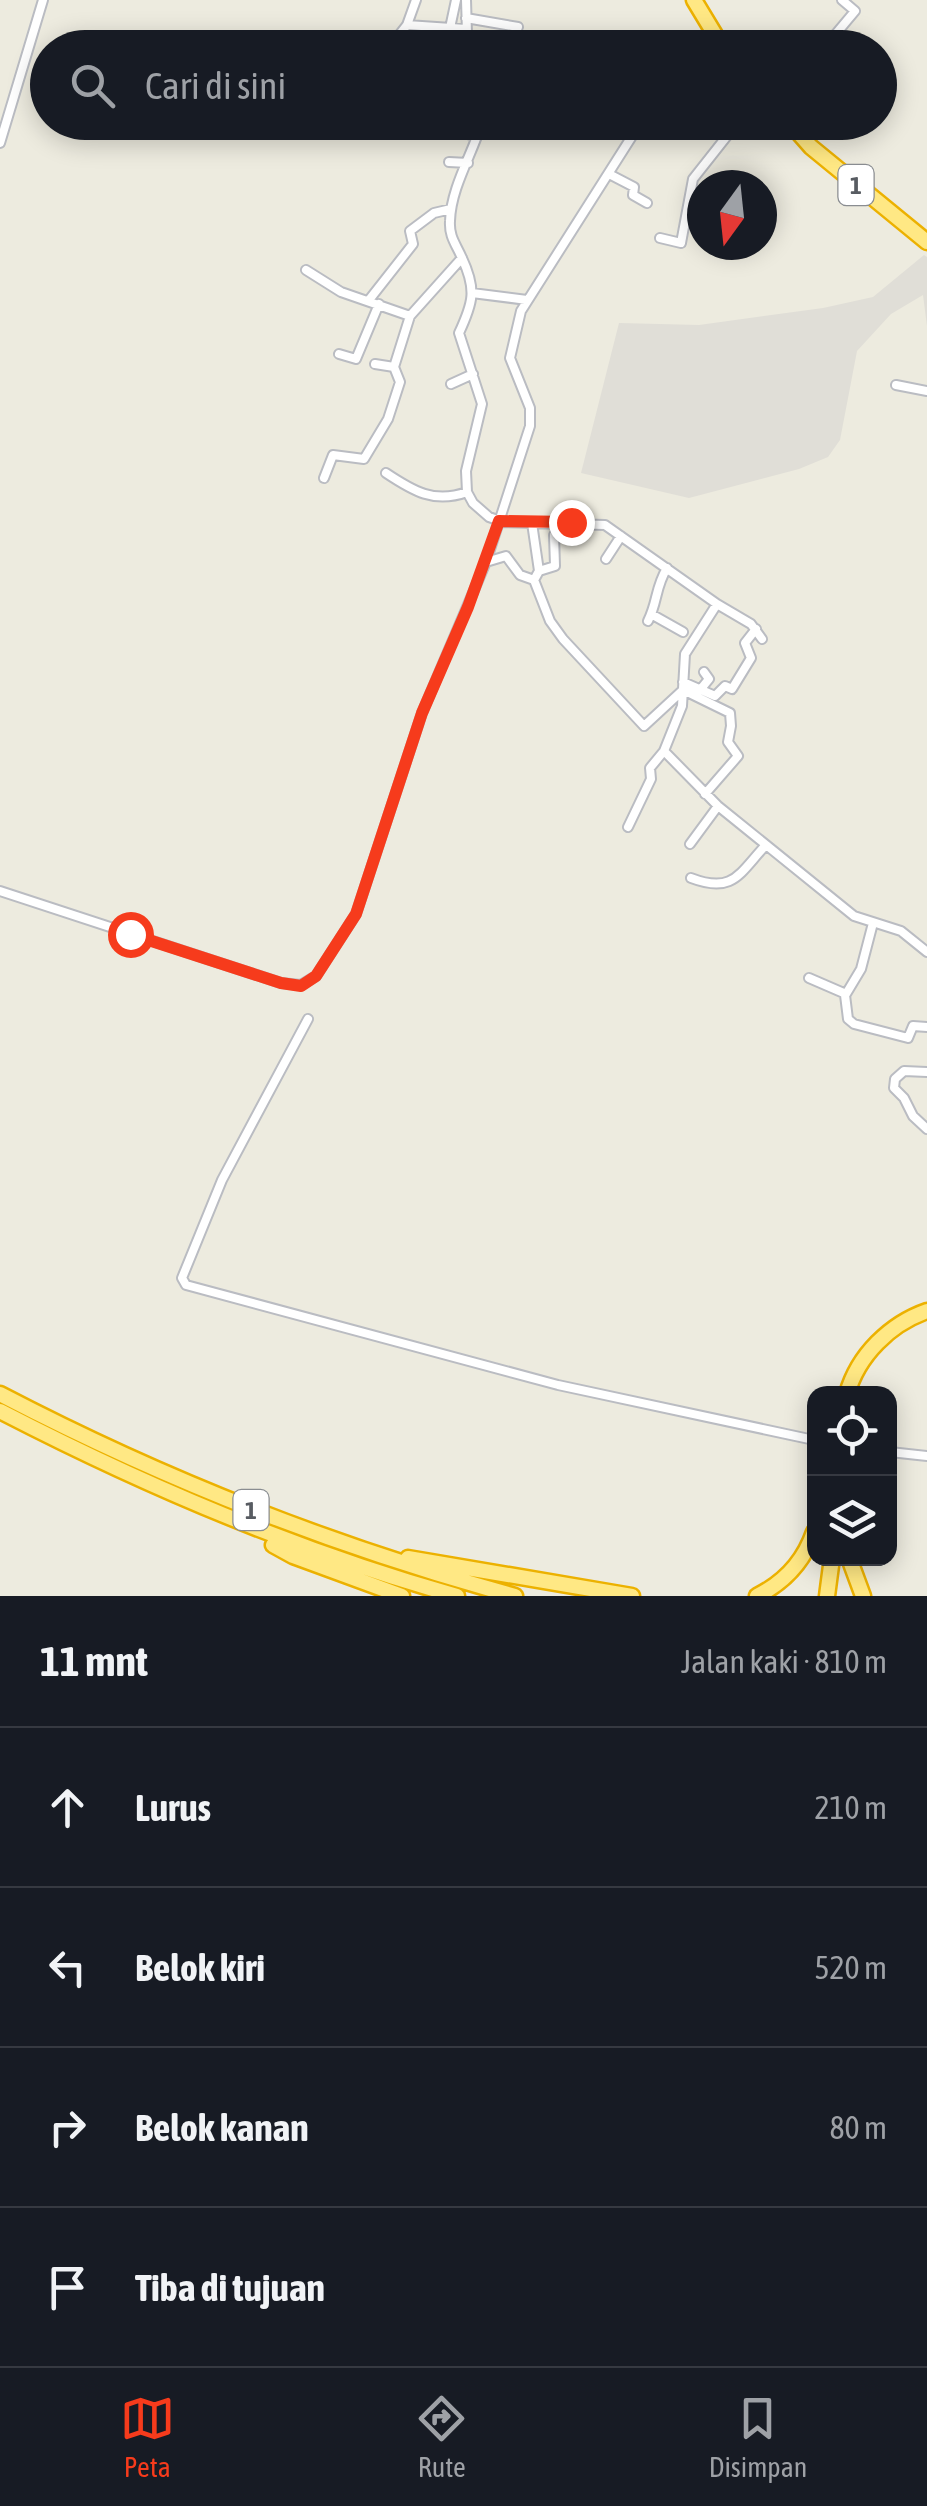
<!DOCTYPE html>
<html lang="id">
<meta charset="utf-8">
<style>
:root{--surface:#171b24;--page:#20242c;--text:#f1f3f6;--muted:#9ea1a6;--line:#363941;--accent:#f63b1c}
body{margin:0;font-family:"Asap Condensed",sans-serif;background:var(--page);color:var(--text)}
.controls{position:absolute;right:30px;bottom:30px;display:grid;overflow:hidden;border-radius:20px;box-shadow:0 5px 25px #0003}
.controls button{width:90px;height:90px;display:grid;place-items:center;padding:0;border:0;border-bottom:2px solid var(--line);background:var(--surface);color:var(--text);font:50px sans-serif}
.compass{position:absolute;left:687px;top:170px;width:90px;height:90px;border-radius:50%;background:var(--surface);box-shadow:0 5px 25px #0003;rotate:195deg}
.stop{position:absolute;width:30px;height:30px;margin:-22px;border:8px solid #f63b1c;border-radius:50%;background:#fff}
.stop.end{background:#f63b1c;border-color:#fff;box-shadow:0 2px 10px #0008}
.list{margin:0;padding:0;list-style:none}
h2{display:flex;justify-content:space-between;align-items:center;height:130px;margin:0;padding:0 40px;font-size:42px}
h2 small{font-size:32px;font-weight:400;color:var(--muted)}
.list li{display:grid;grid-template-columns:65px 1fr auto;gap:30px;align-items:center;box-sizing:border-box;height:160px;padding:0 40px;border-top:2px solid var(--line)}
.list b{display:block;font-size:38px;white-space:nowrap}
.list em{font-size:32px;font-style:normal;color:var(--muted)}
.icon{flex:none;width:55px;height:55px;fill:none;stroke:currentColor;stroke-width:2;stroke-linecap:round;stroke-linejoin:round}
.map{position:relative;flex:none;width:927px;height:1596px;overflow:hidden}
.search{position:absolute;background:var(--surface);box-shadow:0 5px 25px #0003;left:30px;right:30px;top:30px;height:110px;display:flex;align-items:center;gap:25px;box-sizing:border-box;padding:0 35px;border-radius:55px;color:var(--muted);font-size:38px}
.sheet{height:770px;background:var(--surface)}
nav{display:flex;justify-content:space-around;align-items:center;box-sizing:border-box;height:140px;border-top:2px solid var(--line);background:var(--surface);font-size:28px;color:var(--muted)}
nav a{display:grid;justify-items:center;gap:5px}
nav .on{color:var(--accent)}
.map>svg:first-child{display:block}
</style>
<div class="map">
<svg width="927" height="1596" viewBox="0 0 927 1596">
<rect width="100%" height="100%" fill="#edebdf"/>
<!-- industrial -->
<path fill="#e0ded7" d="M924 255 927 257V326L923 295 891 314 857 351 840 440 828 457 799 469 689 498 581 473 619 323 699 325 823 308 873 297Z"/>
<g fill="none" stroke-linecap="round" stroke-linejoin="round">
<!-- street casing -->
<g stroke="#babcc2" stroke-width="12">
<path id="street" d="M466 0 467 33 475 48
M466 18 518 27
M407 25 416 0
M450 28 456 0
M389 48 407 25 466 29
M452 48 454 29
M694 48 710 30
M789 48 795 43 803 48
M824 48 855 11 842 0
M482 122C473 153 451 187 450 221 449 237 456 244 462 258 477 290 473 303 459 333L482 404 466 471 467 492 473 503 489 517 503 522 605 525 717 604 685 654 682 706 664 751 718 806 854 916 901 931 927 952
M440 127 475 136
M0 143 43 0
M449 162 468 163
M609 174 634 187 633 195 647 203
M660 238 681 243 693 179 738 122
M306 270 341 292 410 316 462 258
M472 293 527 300
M369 300 413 244 410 231 434 213 451 209
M339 354 356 359 379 304
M375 364 394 367
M451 384 473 374
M896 385 927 391
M386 473C413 491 434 504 467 492
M324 478 333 455 364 459 388 419 400 382 394 367 410 316
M532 523 539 571 534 580 550 621 563 639 644 726 683 690 730 713 731 726 728 742 738 756 705 794
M606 559 621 536
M486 562 506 556 520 575 534 580
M539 571 555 566 554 535
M717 604 751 624 762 639
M651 614 683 632
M648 621C658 601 655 588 667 568
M683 682 715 696 725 686 732 689 751 658 745 643 756 629
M700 690 709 679 704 672
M628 827 651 779 650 768 664 751
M690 844 718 806
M691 878C733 894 739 874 765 846
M0 891 281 983 301 985 316 976 356 914 422 713 486 562 530 426V408L510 358 521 311 641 122
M809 978 846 994 861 969 873 923
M845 995 848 1019 854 1024 908 1038 913 1026 927 1027
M308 1019 222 1180 182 1278 186 1285 558 1385 814 1440
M927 1072 904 1071 895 1079 894 1088 904 1098 913 1116 927 1129
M890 1452 927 1456"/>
</g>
<!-- highway casing -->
<g stroke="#ecb100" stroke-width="19">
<path id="highway" d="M694 0 723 48
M789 122 811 147 927 242
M0 1394C165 1480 335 1547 515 1596
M847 1394C858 1355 890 1324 927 1311
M0 1411C147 1487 297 1551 457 1596
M273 1545 293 1556 402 1596
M408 1558 632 1596
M849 1558 863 1596
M757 1596C785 1582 804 1561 814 1532
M827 1596 832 1558"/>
</g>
<!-- street -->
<use href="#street" stroke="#fff" stroke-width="8"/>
<!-- highway -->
<use href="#highway" stroke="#ffe884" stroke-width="14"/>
</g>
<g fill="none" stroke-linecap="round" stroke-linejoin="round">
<!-- route -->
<path stroke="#f63b1c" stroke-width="12" d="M130 934 281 983 301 986 316 976 356 914 422 713 468 607 499 521 571 522"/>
</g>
<g text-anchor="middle" stroke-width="10" stroke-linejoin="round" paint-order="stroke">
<!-- shield labels -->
<g fill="#fff" stroke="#8a8d91" stroke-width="2.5">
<rect x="838.5" y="165" width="35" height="40" rx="8"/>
<rect x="233.5" y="1490" width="35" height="40" rx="8"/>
</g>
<g font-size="25" font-weight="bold" fill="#585c62">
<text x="856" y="194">1</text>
<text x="251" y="1519">1</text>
</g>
</g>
</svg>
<div class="controls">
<button><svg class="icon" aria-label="locate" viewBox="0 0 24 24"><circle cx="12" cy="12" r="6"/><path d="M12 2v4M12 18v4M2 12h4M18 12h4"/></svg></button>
<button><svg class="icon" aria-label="layers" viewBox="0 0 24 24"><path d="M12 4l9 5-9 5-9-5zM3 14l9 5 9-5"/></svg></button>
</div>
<svg class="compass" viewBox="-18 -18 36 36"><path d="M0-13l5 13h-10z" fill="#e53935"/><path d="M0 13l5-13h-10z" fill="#9ea1a6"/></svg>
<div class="stop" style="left:130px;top:934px"></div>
<div class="stop end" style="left:571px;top:522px"></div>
<div class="search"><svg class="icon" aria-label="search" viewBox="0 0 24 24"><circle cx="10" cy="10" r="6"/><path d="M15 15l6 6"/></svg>Cari di sini</div>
</div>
<section class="sheet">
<h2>11 mnt<small>Jalan kaki · 810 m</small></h2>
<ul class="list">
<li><svg class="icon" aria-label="ahead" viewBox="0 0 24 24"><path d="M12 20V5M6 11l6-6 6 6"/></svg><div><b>Lurus</b></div><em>210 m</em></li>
<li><svg class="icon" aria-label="left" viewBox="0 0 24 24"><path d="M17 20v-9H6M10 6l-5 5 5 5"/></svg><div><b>Belok kiri</b></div><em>520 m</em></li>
<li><svg class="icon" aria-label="right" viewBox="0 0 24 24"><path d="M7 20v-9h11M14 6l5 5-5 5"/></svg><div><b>Belok kanan</b></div><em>80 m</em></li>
<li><svg class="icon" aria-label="arrive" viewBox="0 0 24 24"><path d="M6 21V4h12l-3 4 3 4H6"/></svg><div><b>Tiba di tujuan</b></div></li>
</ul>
</section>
<nav>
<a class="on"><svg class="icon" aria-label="map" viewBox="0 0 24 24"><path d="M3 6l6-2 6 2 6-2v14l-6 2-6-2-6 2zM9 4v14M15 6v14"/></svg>Peta</a>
<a><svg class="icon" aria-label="directions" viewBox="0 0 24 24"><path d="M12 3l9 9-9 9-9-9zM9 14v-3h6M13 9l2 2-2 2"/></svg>Rute</a>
<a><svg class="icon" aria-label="saved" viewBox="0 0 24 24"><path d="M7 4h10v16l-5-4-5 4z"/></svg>Disimpan</a>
</nav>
